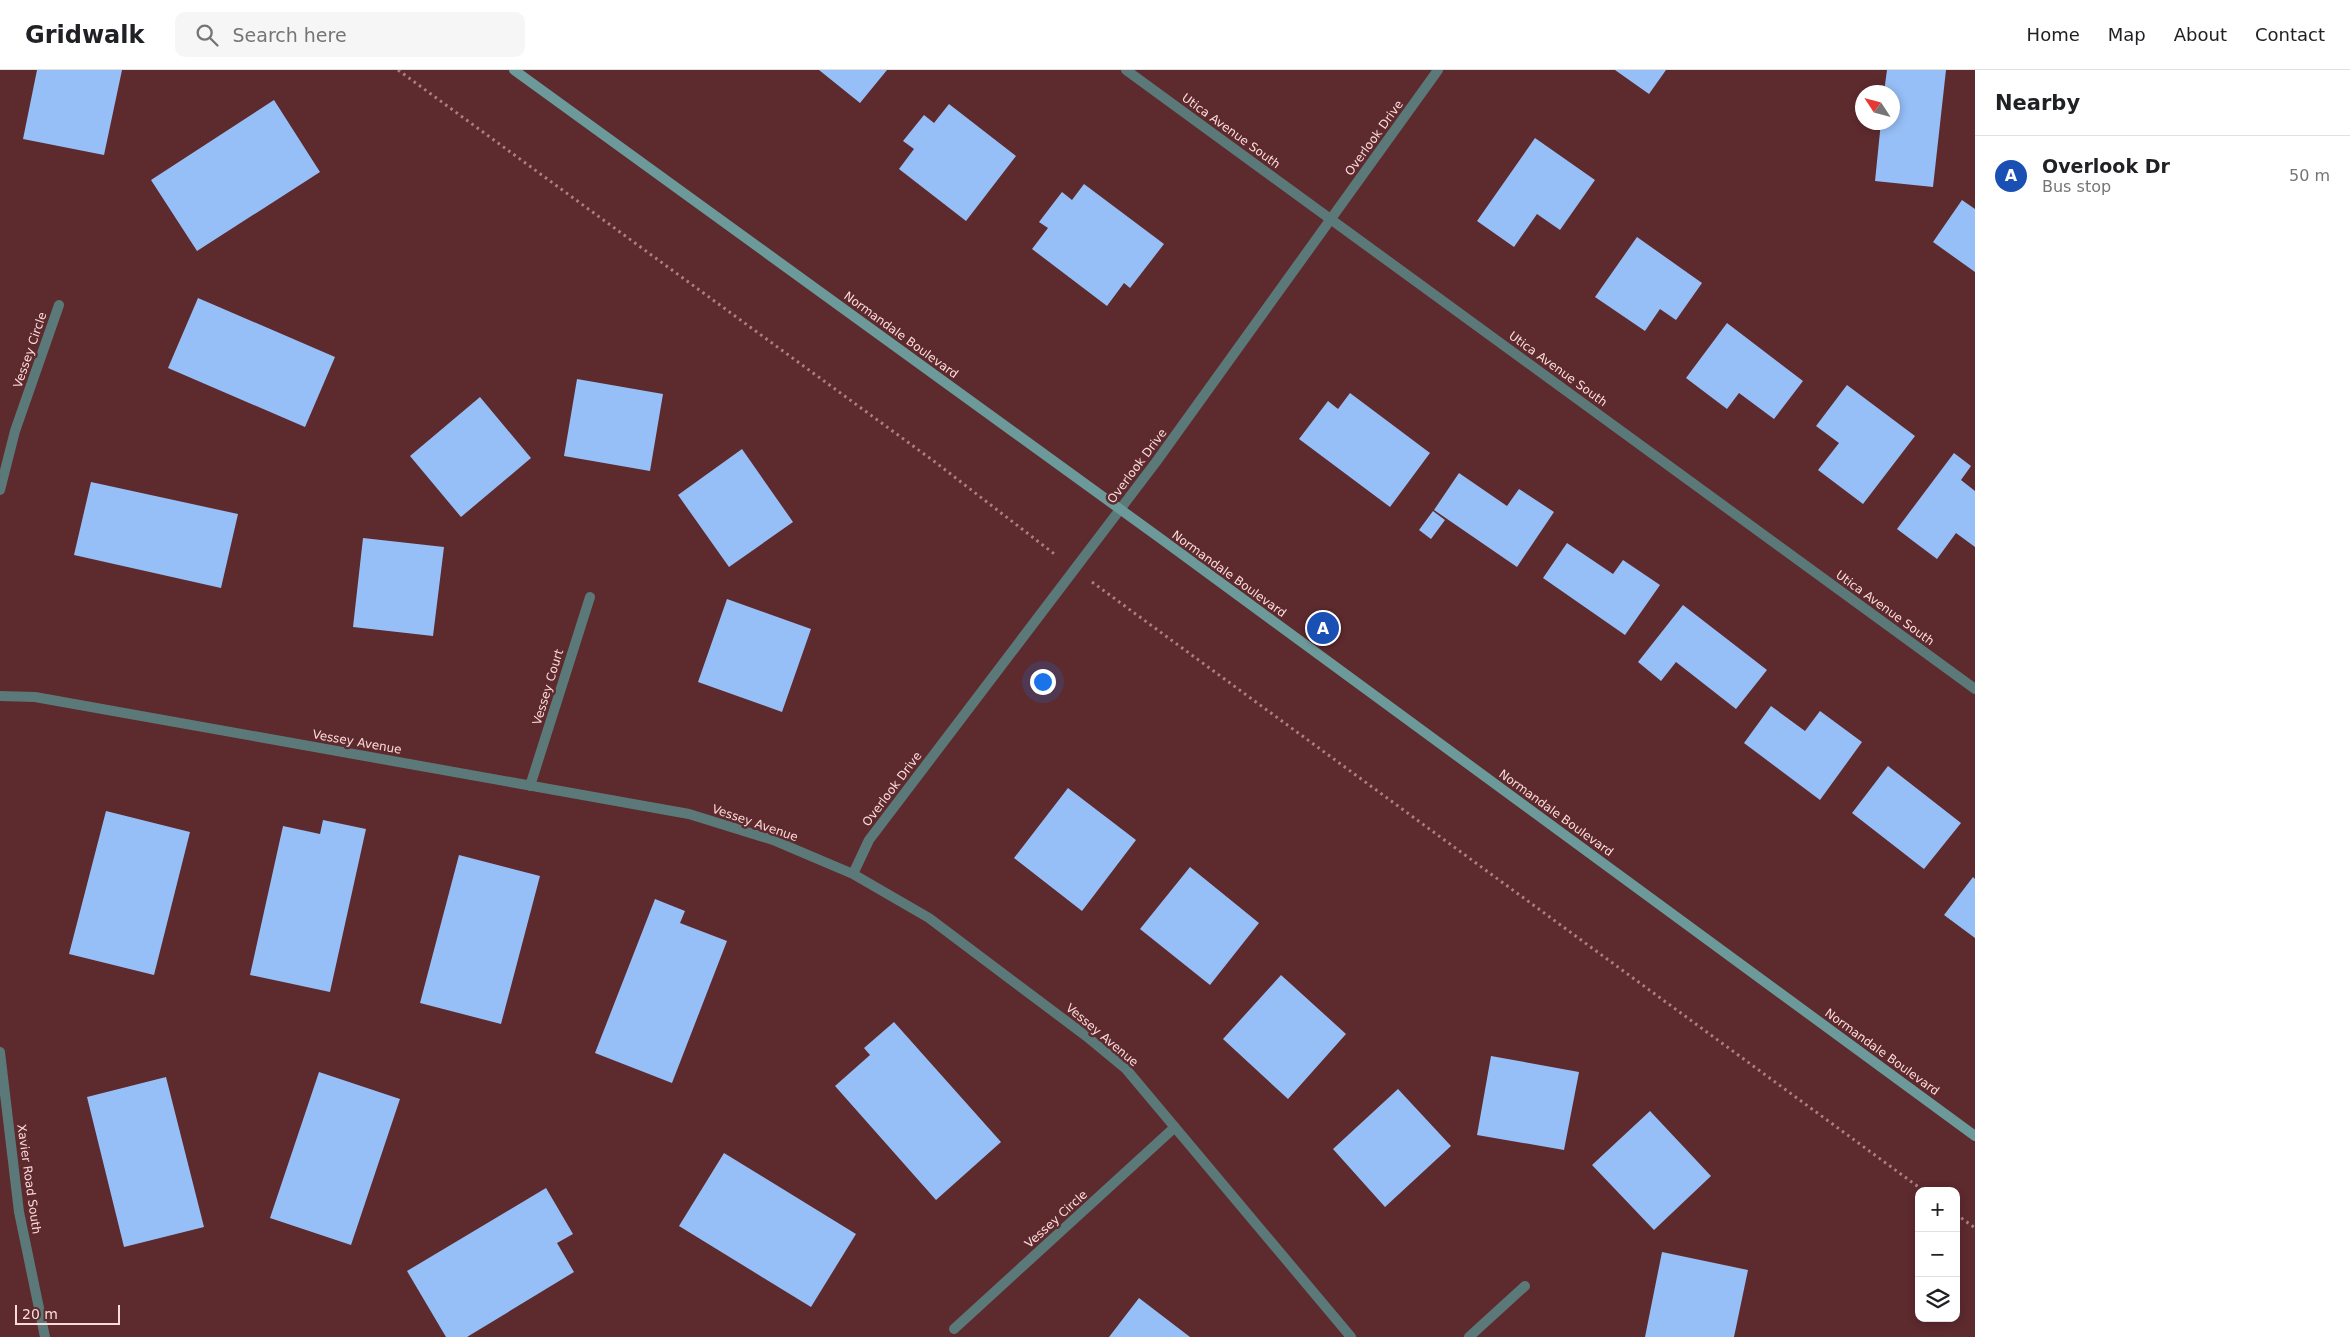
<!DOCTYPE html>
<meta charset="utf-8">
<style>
:root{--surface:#fff;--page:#f6f6f6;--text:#202124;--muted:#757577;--line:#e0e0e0;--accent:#0b8043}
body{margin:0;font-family:"DejaVu Sans",sans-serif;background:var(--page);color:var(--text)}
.controls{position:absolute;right:15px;bottom:15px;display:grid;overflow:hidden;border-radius:10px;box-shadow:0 2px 8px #0003}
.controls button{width:45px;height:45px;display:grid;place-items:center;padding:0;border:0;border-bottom:1px solid var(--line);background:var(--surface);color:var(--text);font:25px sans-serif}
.compass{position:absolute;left:1855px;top:15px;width:45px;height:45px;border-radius:50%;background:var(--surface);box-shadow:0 2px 8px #0003;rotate:306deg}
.scale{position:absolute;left:15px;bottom:12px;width:105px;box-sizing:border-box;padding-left:5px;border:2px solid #fddbdc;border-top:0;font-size:14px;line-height:18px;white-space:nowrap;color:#fddbdc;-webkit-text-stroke:4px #5d2a2e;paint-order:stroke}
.you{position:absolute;left:1042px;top:611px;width:18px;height:18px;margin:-12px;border:4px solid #fff;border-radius:50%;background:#1a73e8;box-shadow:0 0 0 8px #1a73e833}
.badge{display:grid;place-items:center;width:32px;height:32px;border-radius:50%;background:var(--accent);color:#fff;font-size:16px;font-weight:700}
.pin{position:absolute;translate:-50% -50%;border:2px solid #fff;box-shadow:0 1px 5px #0006}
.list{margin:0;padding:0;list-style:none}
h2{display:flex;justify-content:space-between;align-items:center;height:65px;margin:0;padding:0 20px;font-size:21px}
h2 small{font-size:16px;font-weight:400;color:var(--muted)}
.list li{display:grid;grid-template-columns:32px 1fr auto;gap:15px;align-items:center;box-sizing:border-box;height:80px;padding:0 20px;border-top:1px solid var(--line)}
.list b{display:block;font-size:19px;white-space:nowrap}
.list p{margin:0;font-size:16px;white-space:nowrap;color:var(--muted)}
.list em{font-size:16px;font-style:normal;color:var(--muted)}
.icon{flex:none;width:28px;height:28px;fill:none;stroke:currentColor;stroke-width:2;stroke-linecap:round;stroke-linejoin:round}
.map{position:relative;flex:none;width:1975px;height:1267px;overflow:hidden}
header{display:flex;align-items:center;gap:30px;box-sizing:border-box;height:70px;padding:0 25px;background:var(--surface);border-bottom:1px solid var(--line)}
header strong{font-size:24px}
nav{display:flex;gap:28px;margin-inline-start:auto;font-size:18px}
.search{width:350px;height:45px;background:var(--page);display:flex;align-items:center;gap:12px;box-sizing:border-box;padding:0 18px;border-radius:10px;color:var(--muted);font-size:19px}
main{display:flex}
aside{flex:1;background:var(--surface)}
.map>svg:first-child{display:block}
</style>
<header>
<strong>Gridwalk</strong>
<div class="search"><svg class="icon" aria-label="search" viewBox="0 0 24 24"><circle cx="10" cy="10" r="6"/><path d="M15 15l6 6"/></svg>Search here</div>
<nav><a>Home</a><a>Map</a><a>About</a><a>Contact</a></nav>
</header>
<main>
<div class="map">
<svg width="1975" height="1267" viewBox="0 0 1975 1267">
<rect width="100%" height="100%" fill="#5d2a2e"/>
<!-- building -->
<path fill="#97bff7" d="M37 0H122L104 85 23 69Z
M819 0H887L860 33Z
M1615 0H1666L1649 24Z
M1887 0H1946L1933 117 1875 111 1881 52H1892V22H1884Z
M274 30 320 102 197 181 151 110Z
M949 34 1016 86 966 151 899 99 914 79 903 71 924 45 934 53Z
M1535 68 1595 110 1560 160 1537 144 1514 177 1477 151Z
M1084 114 1164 174 1130 218 1124 213 1107 236 1032 179 1048 158 1039 152 1062 122 1072 130Z
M1962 130 1975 139V202L1933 172Z
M1637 167 1702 213 1676 250 1660 239 1645 261 1595 227Z
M198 228 335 287 305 357 168 298Z
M1727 253 1803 311 1774 349 1739 323 1727 339 1686 308Z
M577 309 663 324 650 401 564 386Z
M1847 315 1915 366 1863 434 1818 400 1839 373 1816 356Z
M1350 323 1430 383 1390 437 1299 369 1328 331 1338 339Z
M480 327 531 388 461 447 410 386Z
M742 379 793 452 729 497 678 425Z
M1954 383 1971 396 1961 410 1975 421V477L1956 463 1937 489 1897 459Z
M1459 403 1507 436 1519 419 1554 442 1517 497 1434 440Z
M91 412 238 444 221 518 74 485Z
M1433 441 1445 450 1431 469 1419 460Z
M363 468 444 477 433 566 353 557Z
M1567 473 1613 504 1623 490 1660 515 1625 565 1543 508Z
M727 529 811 559 782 642 698 612Z
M1683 535 1767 600 1736 639 1676 592 1661 611 1638 592Z
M1771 636 1805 661 1820 641 1862 672 1820 730 1744 673Z
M1888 696 1961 753 1924 799 1852 743Z
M1068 718 1136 770 1082 841 1014 788Z
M106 741 190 762 154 905 69 884Z
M323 750 366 759 330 922 250 905 283 756 320 764Z
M459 785 540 806 501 954 420 933Z
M1190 797 1259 853 1210 915 1140 859Z
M1973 807 1975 809V868L1944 845Z
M655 829 685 841 680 853 727 871 672 1013 595 983Z
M1281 905 1346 964 1288 1029 1223 969Z
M894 952 1001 1072 936 1130 835 1016 870 985 864 978Z
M1491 986 1579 1002 1564 1080 1477 1065Z
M319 1002 400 1029 351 1175 270 1148Z
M166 1007 204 1157 124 1177 87 1027Z
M1398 1019 1451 1076 1385 1137 1333 1079Z
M1650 1041 1711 1106 1654 1160 1592 1095Z
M724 1083 856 1164 811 1237 679 1156Z
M546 1118 573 1164 557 1173 574 1202 467 1267H446L407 1201Z
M1662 1182 1748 1200 1734 1267H1645Z
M1139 1228 1190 1267H1109Z"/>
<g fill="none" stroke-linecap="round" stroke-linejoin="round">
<!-- path -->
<path stroke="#aa8082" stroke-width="3" stroke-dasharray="2.5 4" stroke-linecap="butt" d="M398 0 935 392 1057 486
M1092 512 1924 1121
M1956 1144 1975 1158"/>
<!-- street -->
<path stroke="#5c7979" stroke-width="10" d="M1126 0 1975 619
M0 420 15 361 59 235
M0 626 35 627 689 744 773 770 853 804 929 848 1086 966 1126 999 1351 1267
M530 716 590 527
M853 804 869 770 1156 392 1438 0
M0 982 19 1142 45 1267
M954 1259 1175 1057
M1469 1267 1525 1216"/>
<!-- secondary -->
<path stroke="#6c9a9b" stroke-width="10" d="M514 0 1164 471 1975 1066"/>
</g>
<g text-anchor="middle" stroke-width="5" stroke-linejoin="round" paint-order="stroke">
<!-- street labels -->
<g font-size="12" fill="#fddbdc" stroke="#5d2a2e">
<text transform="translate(1231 61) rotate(36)" y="4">Utica Avenue South</text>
<text transform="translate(1374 68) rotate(-54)" y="4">Overlook Drive</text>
<text transform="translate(901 265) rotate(36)" y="4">Normandale Boulevard</text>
<text transform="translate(30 280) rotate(-71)" y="4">Vessey Circle</text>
<text transform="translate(1558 299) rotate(36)" y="4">Utica Avenue South</text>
<text transform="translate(1137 396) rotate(-53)" y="4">Overlook Drive</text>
<text transform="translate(1229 504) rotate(36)" y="4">Normandale Boulevard</text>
<text transform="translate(1885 538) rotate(36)" y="4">Utica Avenue South</text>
<text transform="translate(548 617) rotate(-73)" y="4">Vessey Court</text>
<text transform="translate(357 672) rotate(10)" y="4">Vessey Avenue</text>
<text transform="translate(892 719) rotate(-53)" y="4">Overlook Drive</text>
<text transform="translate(1556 743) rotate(36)" y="4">Normandale Boulevard</text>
<text transform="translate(755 753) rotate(19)" y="4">Vessey Avenue</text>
<text transform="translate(1102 965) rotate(40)" y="4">Vessey Avenue</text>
<text transform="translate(1882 982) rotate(36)" y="4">Normandale Boulevard</text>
<text transform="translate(29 1109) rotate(82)" y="4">Xavier Road South</text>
<text transform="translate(1056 1149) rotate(-42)" y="4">Vessey Circle</text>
</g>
</g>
</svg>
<div class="controls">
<button>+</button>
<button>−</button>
<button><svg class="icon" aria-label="layers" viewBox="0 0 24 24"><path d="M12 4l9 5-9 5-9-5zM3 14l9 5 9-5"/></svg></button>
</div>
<svg class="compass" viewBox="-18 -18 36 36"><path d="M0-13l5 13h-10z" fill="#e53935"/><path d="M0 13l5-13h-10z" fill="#757577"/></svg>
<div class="scale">20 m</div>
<div class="you"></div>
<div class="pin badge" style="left:1323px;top:558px;background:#1a4fb4">A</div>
</div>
<aside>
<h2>Nearby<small></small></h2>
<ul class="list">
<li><span class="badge" style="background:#1a4fb4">A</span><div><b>Overlook Dr</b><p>Bus stop</p></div><em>50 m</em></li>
</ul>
</aside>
</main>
